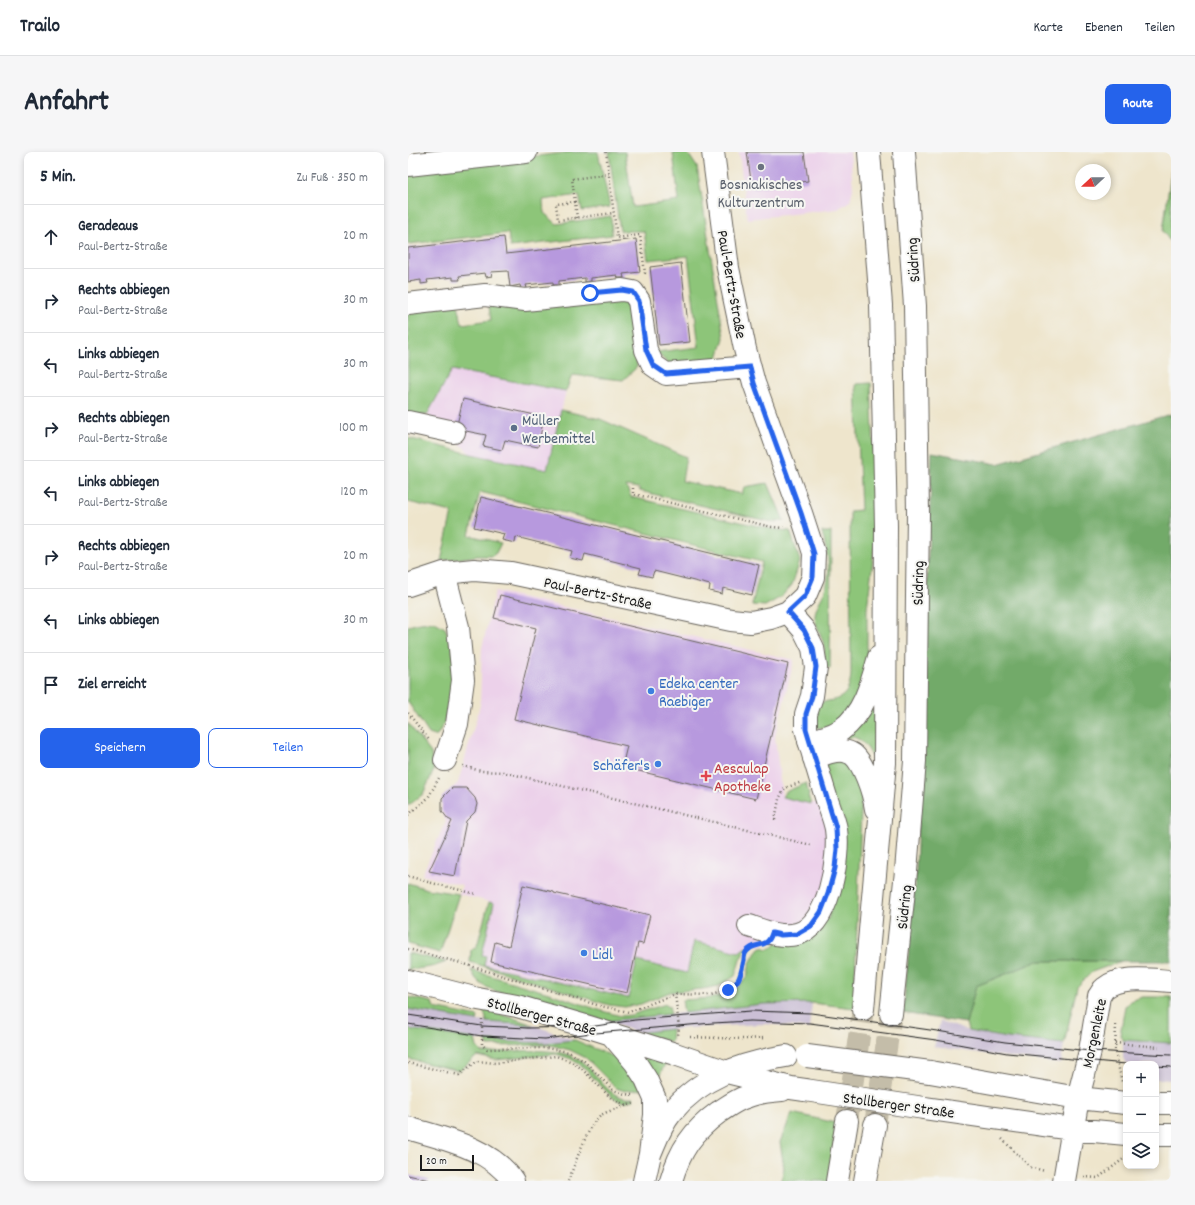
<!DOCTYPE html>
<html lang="de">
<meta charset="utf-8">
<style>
:root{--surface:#fff;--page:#f6f6f7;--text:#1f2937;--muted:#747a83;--line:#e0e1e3;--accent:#2563eb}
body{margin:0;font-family:Dekko,sans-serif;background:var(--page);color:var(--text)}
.controls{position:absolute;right:12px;bottom:12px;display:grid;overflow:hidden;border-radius:8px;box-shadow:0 2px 6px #0003}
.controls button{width:36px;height:36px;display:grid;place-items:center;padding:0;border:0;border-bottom:1px solid var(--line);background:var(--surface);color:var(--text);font:20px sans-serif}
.compass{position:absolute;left:667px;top:12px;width:36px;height:36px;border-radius:50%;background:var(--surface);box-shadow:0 2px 6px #0003;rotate:248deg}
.scale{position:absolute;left:12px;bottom:10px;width:54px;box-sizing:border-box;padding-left:4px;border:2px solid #1c1c1c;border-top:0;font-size:11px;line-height:14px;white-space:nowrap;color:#1c1c1c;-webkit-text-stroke:3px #f6f6f2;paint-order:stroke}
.stop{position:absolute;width:12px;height:12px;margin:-9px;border:3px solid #2563eb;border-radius:50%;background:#fff}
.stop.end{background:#2563eb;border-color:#fff;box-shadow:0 1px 4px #0008}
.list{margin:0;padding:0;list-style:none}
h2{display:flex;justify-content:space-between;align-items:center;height:52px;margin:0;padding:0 16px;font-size:17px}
h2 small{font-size:13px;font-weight:400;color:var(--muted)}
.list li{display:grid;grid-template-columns:26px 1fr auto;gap:12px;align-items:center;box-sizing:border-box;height:64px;padding:0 16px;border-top:1px solid var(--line)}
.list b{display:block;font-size:15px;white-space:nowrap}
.list p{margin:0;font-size:13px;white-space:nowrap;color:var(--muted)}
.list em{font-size:13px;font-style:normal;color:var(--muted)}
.actions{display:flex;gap:8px;padding:12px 16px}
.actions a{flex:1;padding:9px 0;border:1px solid var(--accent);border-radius:8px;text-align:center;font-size:14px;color:var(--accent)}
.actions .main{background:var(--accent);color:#fff}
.icon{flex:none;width:22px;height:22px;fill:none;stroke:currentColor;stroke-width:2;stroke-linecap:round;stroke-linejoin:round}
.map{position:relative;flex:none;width:763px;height:1029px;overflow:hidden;border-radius:8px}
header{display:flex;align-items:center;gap:24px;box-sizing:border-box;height:56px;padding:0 20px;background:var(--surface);border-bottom:1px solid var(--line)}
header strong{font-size:19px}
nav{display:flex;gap:22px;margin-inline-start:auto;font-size:14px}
.intro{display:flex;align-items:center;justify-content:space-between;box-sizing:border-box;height:96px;padding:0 24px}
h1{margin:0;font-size:28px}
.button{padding:10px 18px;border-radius:8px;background:var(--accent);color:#fff;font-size:14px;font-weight:700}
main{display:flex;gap:24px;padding:0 24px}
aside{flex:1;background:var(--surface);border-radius:8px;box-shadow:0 2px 6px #0003}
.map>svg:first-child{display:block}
</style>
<header>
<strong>Trailo</strong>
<nav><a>Karte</a><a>Ebenen</a><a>Teilen</a></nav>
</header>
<div class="intro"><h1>Anfahrt</h1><a class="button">Route</a></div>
<main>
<aside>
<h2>5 Min.<small>Zu Fuß · 350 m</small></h2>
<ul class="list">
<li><svg class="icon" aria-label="ahead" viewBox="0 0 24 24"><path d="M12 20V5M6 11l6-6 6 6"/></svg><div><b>Geradeaus</b><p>Paul-Bertz-Straße</p></div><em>20 m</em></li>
<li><svg class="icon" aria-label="right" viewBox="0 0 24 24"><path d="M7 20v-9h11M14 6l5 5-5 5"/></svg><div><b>Rechts abbiegen</b><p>Paul-Bertz-Straße</p></div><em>30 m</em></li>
<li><svg class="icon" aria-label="left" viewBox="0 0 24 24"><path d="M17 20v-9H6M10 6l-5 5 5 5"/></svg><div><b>Links abbiegen</b><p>Paul-Bertz-Straße</p></div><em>30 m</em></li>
<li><svg class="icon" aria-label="right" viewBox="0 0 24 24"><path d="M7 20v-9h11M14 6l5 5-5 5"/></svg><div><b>Rechts abbiegen</b><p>Paul-Bertz-Straße</p></div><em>100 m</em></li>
<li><svg class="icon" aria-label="left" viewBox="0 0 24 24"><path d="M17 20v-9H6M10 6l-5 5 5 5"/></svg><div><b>Links abbiegen</b><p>Paul-Bertz-Straße</p></div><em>120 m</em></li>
<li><svg class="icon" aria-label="right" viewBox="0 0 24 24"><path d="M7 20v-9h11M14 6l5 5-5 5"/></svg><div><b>Rechts abbiegen</b><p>Paul-Bertz-Straße</p></div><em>20 m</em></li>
<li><svg class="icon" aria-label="left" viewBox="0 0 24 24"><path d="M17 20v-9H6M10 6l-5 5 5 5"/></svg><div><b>Links abbiegen</b></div><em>30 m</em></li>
<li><svg class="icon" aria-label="arrive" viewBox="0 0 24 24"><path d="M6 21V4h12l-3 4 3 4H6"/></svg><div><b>Ziel erreicht</b></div></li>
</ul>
<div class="actions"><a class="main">Speichern</a><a>Teilen</a></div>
</aside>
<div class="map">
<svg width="763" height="1029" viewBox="0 0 763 1029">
<rect width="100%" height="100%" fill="#f6f6f2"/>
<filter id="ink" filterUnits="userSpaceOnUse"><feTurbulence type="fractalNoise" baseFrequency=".025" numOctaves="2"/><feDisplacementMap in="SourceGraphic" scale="8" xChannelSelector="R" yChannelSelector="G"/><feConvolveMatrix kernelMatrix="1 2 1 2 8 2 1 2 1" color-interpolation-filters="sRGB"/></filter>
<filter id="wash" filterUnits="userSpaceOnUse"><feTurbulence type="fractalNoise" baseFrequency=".012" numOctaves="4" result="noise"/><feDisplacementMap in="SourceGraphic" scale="16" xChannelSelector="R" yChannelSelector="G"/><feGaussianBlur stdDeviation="0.9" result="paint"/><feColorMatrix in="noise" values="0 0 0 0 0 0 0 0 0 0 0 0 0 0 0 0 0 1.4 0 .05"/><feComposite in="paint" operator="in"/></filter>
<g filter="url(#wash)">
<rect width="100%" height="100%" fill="#eee5cc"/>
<!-- built -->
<path fill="#ecd1ea" d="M331 0H442L445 37 442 49 430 57 339 67Z
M44 218 158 239 139 319 63 302 19 263Z
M87 439 386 508 367 585 374 645 403 652 419 647 428 676 413 760 354 793 348 794 349 787 331 800 286 789 279 821 229 810 220 846 76 813 74 804 86 751 51 742 54 733 14 723 38 669 33 660 34 645 50 631 72 554 74 496Z"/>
<!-- industrial -->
<path fill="#cbbfd5" d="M404 851 401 877 382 874 356 872 280 876 230 881 199 869 354 852Z
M0 857 69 869 125 873 167 888 138 891 78 889 0 877Z
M532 869 560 879 600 886 656 892 653 912 526 895Z
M715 888 763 891V928L748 927V912H718L715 906Z"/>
<!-- green -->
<path fill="#8dc579" stroke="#54704a" d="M164 0H190L202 55 174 59 171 43 135 48 136 61 149 72 203 64 204 83 102 95 100 81 0 92V19Z
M201 0H217L225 55 271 49 265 1 279 0 289 15 316 186 310 206 296 212 264 215 248 200 291 195 280 104 240 108 236 79H212Z
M763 19V91L755 79Z
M205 144 218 151 226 169 229 215 215 228 164 223 158 239 44 218 19 263 0 262V160L50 152 54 172 83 168 80 148Z
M463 231 469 374 459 457V517L457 540 425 574 410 576 406 572 410 552C416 549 423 549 429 547 440 543 442 533 443 522L442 359 453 358 448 232Z
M153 258 192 267 278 305 274 329 334 342 336 335 360 331 376 369 364 370 232 339 231 336 218 334 223 345 363 377 382 379 392 409 384 433 373 445 357 454 344 453 354 410 72 340 61 383 93 391 88 401 84 404H69L33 409 44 360 0 350V286L63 302 139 318Z
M414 380H423L422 517 416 515C416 506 418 496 414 487 412 479 407 473 407 464 407 455 414 447 417 438 424 418 419 400 414 380Z
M27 470 37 476 44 492 48 521 36 571 30 582 27 584 21 582 0 550V474L12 471Z
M464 557H468L466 604H464C460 596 454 587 445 585 442 585 438 586 435 586Z
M0 571 23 601 26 618 15 642 0 654Z
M432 599 454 631 446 856 404 851 354 852 276 861 274 848 306 846 326 839 339 825 342 811 350 797 354 795 360 797 365 795 367 792 421 766 418 611Z
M398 631 401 643 400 644 403 652 374 645 377 640Z
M0 731 19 737 51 742 32 801 0 792Z
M81 750 86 751 74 803 78 804 76 813 220 846 229 809 279 821 286 789 331 800 349 787 337 798 332 808 327 824 311 834 294 837 262 840 233 852 217 855 201 853 62 810 63 798 69 794Z
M0 801 38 810C26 815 15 817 1 817H0Z
M630 809H714L684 820 669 835 656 892 600 886 560 879 558 871 568 834Z
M63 818 144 842 194 859 213 864 223 863 258 852 261 854 263 862 199 869 87 839C74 833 69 831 63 818Z
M0 845 24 850 26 856 70 865 69 869 0 857Z
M734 845H763V891L715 888 712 883 717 854 723 849Z
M74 857 105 866 125 873 79 870 77 863Z
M0 877 67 887 69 895 75 901C99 900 138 895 161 903 165 905 171 908 174 910 192 923 200 949 225 946L226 948 214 950 205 946 174 914 163 907 148 902 88 908 69 904 51 919 0 907Z
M264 877 263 890 230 881Z
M167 888 206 905 219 917 234 937 217 939 208 936 178 906 162 898 142 893 80 894 78 889 138 891Z
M237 904 257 912 248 931 235 910Z
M384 961 428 971 421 1029H373L376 1016 372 990Z"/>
<!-- forest -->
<path fill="#72aa69" stroke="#476342" d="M763 262V809H630L568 834 558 871 495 861 508 720 524 300 589 312Z"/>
<g id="blocks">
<!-- building -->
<path fill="#b799de" d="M339 0H396L400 29 344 36Z
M96 85 98 102 228 87 232 120 215 122 216 126H210L209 123 183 126V129L177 130V126L151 129V133H145V130L118 133 119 136 113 137 112 133 102 135 100 119 83 120 84 124 78 125 77 121 51 124 52 128H45V125L19 128 20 131 13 132V128L0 130V96Z
M273 111 282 190 251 193 242 115Z
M55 247 136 265 130 295 97 288 94 298 75 294 78 283 48 277Z
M73 345 351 413 344 443 315 436 314 442 301 439 302 433 246 419 244 425 231 422 233 416 177 402 175 409 166 407 162 406 164 399 108 385 107 391 94 388 96 382 66 375Z
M92 443 380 512 348 647 214 615 219 594 106 567 128 476 86 466Z
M44 636H58L67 646 69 652 67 660 58 669 47 724 21 719 44 669 40 667 34 659V646Z
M115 733 146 740V741L242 763 235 792 230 791 219 841 83 810 87 790 101 794Z
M0 1023 21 1028V1029H0Z"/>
</g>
</g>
<g filter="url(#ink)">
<use href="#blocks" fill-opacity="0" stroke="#66625a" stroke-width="1"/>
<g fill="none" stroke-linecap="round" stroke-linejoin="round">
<!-- major-tunnel -->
<path stroke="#c4bda9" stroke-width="22" stroke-dasharray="22 11" stroke-linecap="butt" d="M439 969 455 857
M467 973 483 862"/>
<!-- minor casing -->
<g stroke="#66625a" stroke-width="24">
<path id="minor" d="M0 13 118 0
M0 152 77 143 117 148 214 138 225 140 231 149 238 198 245 213 258 222 342 215
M0 270 46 280
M36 421 50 475 55 528 49 572 37 608
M0 433 36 421 66 418 103 421 323 468 343 470 363 466 380 460 397 444 405 425 406 401 393 361 346 231 337 197 320 116 305 0
M341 774C356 779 372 786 389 782 421 774 432 705 428 677 426 666 421 655 418 645 411 622 404 600 398 577V562L404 544 408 515 405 496 396 478 380 460
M670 946 682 899 691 844C693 842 694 838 697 836 712 823 744 828 763 829
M0 976C36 987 83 996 105 1029"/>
</g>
<!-- major casing -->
<g stroke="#66625a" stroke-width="24">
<path id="major" d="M401 589C412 587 424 584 433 578 456 562 464 530 471 505
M406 606C416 602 431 595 442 601 455 606 466 643 468 657
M0 829 70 847 109 854 181 875 267 902 319 920 383 936 397 938
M455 857 477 611 478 374 473 153 461 0
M483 862 498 719 507 609 510 361 507 154 496 0
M204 883 227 910 238 927 247 947V963L242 1002 236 1029
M522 920 670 946 718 951
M748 951H763
M516 956 664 977 718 982
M748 983H763
M242 1002C248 988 253 973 263 961 292 925 334 911 378 904
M263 1029C272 998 285 979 311 960 319 955 328 948 338 945 349 940 361 939 374 938
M429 1029 439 969
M457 1029 467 973
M656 1029 670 946"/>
</g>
<!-- path -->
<path stroke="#66625a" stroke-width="2.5" stroke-dasharray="1 3" stroke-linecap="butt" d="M198 0 209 86 232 83 237 121 235 124
M167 50 164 27 201 22
M169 66 167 50 148 52 150 68 206 61
M225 336V342L364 375 376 376
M0 561 22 589
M55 614 73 619 95 620 403 693
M0 663 20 646 31 626
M367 668 371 647 377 636 394 630
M0 724 20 730 68 742
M0 797 53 811 192 854 221 860 267 842 303 843 320 838 329 830 332 825 337 803 339 799 344 796
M267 842 271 874 270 884
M74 867V893L79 897 138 896 161 900 176 909 205 938 217 942 224 943
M708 873 707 900 714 930H716
M282 885 337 887 357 886
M707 891 751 895
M0 911 51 923 69 909 87 911 148 904 162 909 173 916 204 947 218 953
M594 987 622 1015 637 1019
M676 1025 690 1026 718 1005
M160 1029C166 1015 181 970 193 963 202 958 217 954 228 951"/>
<!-- minor -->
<use href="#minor" stroke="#fff" stroke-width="22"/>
<!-- major -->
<use href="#major" stroke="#fff" stroke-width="22"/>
<!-- tram -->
<path stroke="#1c1c1c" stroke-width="1" d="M0 863 74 874 120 876 181 875 227 868 343 859 403 861 529 879 597 890 682 899 763 903
M0 872 74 884 137 887 176 882 305 871 342 869 402 871 528 888 599 901 718 912
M748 914 763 915"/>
<!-- major-bridge casing -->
<g stroke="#66625a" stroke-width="24" stroke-linecap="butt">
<path id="major-bridge" d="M399 904 522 920
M397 938 516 956"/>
</g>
<!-- major-bridge -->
<use href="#major-bridge" stroke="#fff" stroke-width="22"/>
</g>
</g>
<g fill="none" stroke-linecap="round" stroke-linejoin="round" filter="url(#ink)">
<!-- route -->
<path stroke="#2563eb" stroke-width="5" d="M182 141 214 138 225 140 231 149 238 198 245 213 258 222 342 215 346 231 393 361 406 402 405 425 397 444 380 460 396 478 405 496 408 515 404 544 398 562V577L428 676 429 697 427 716 420 742 413 760 403 774 389 782 373 783 364 781C359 798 348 789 339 799 337 801 336 805 336 808 333 821 332 831 320 838"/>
</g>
<!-- markers -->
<circle fill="#6b7280" stroke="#f6f6f2" stroke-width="1.5" cx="353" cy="15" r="4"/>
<circle fill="#5c6f8a" stroke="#f6f6f2" stroke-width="1.5" cx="106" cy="276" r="4"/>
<g fill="#3f7fe0" stroke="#f6f6f2" stroke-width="1.5">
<circle cx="243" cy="539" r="4"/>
<circle cx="250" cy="612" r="4"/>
<circle cx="176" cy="801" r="4"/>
</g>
<path fill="#e0444e" stroke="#f6f6f2" stroke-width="1.5" d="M296 618h4v4h4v4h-4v4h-4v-4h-4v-4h4z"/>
<g text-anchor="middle" stroke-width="4" stroke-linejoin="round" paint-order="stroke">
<!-- worship labels -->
<g font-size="16" fill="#5b616d" stroke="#f6f6f2">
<text x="353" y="37">Bosniakisches<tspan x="353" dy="18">Kulturzentrum</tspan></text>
</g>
<!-- street labels -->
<g font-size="16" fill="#1c1c1c" stroke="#f6f6f2">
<text transform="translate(504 108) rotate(-94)" y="6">Südring</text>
<text transform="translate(325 132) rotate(80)" y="6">Paul-Bertz-Straße</text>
<text transform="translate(509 431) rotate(-89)" y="6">Südring</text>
<text transform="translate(190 440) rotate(12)" y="6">Paul-Bertz-Straße</text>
<text transform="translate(495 755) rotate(-84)" y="6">Südring</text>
<text transform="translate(134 863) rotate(15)" y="6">Stollberger Straße</text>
<text transform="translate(685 881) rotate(-78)" y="6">Morgenleite</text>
<text transform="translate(491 952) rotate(8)" y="6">Stollberger Straße</text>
</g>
<!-- service labels -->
<g font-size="16" fill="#4e5e75" stroke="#f6f6f2" text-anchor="start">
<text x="114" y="273">Müller<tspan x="114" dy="18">Werbemittel</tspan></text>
</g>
<!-- shop labels -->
<g font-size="16" fill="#366cbe" stroke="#f6f6f2" text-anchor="start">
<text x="251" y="536">Edeka center<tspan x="251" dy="18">Raebiger</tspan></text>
<text x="242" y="618" text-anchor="end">Schäfer's</text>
<text x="184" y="807">Lidl</text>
</g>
<!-- health labels -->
<g font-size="16" fill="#be3a42" stroke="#f6f6f2" text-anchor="start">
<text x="306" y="621">Aesculap<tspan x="306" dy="18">Apotheke</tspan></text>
</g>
</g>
</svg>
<div class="controls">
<button>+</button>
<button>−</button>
<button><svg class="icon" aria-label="layers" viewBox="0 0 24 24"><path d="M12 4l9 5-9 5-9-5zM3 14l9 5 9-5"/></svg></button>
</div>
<svg class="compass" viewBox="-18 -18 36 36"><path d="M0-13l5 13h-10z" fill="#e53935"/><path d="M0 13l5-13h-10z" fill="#747a83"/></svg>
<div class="scale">20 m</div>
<div class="stop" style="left:182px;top:141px"></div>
<div class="stop end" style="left:320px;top:838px"></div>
</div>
</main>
